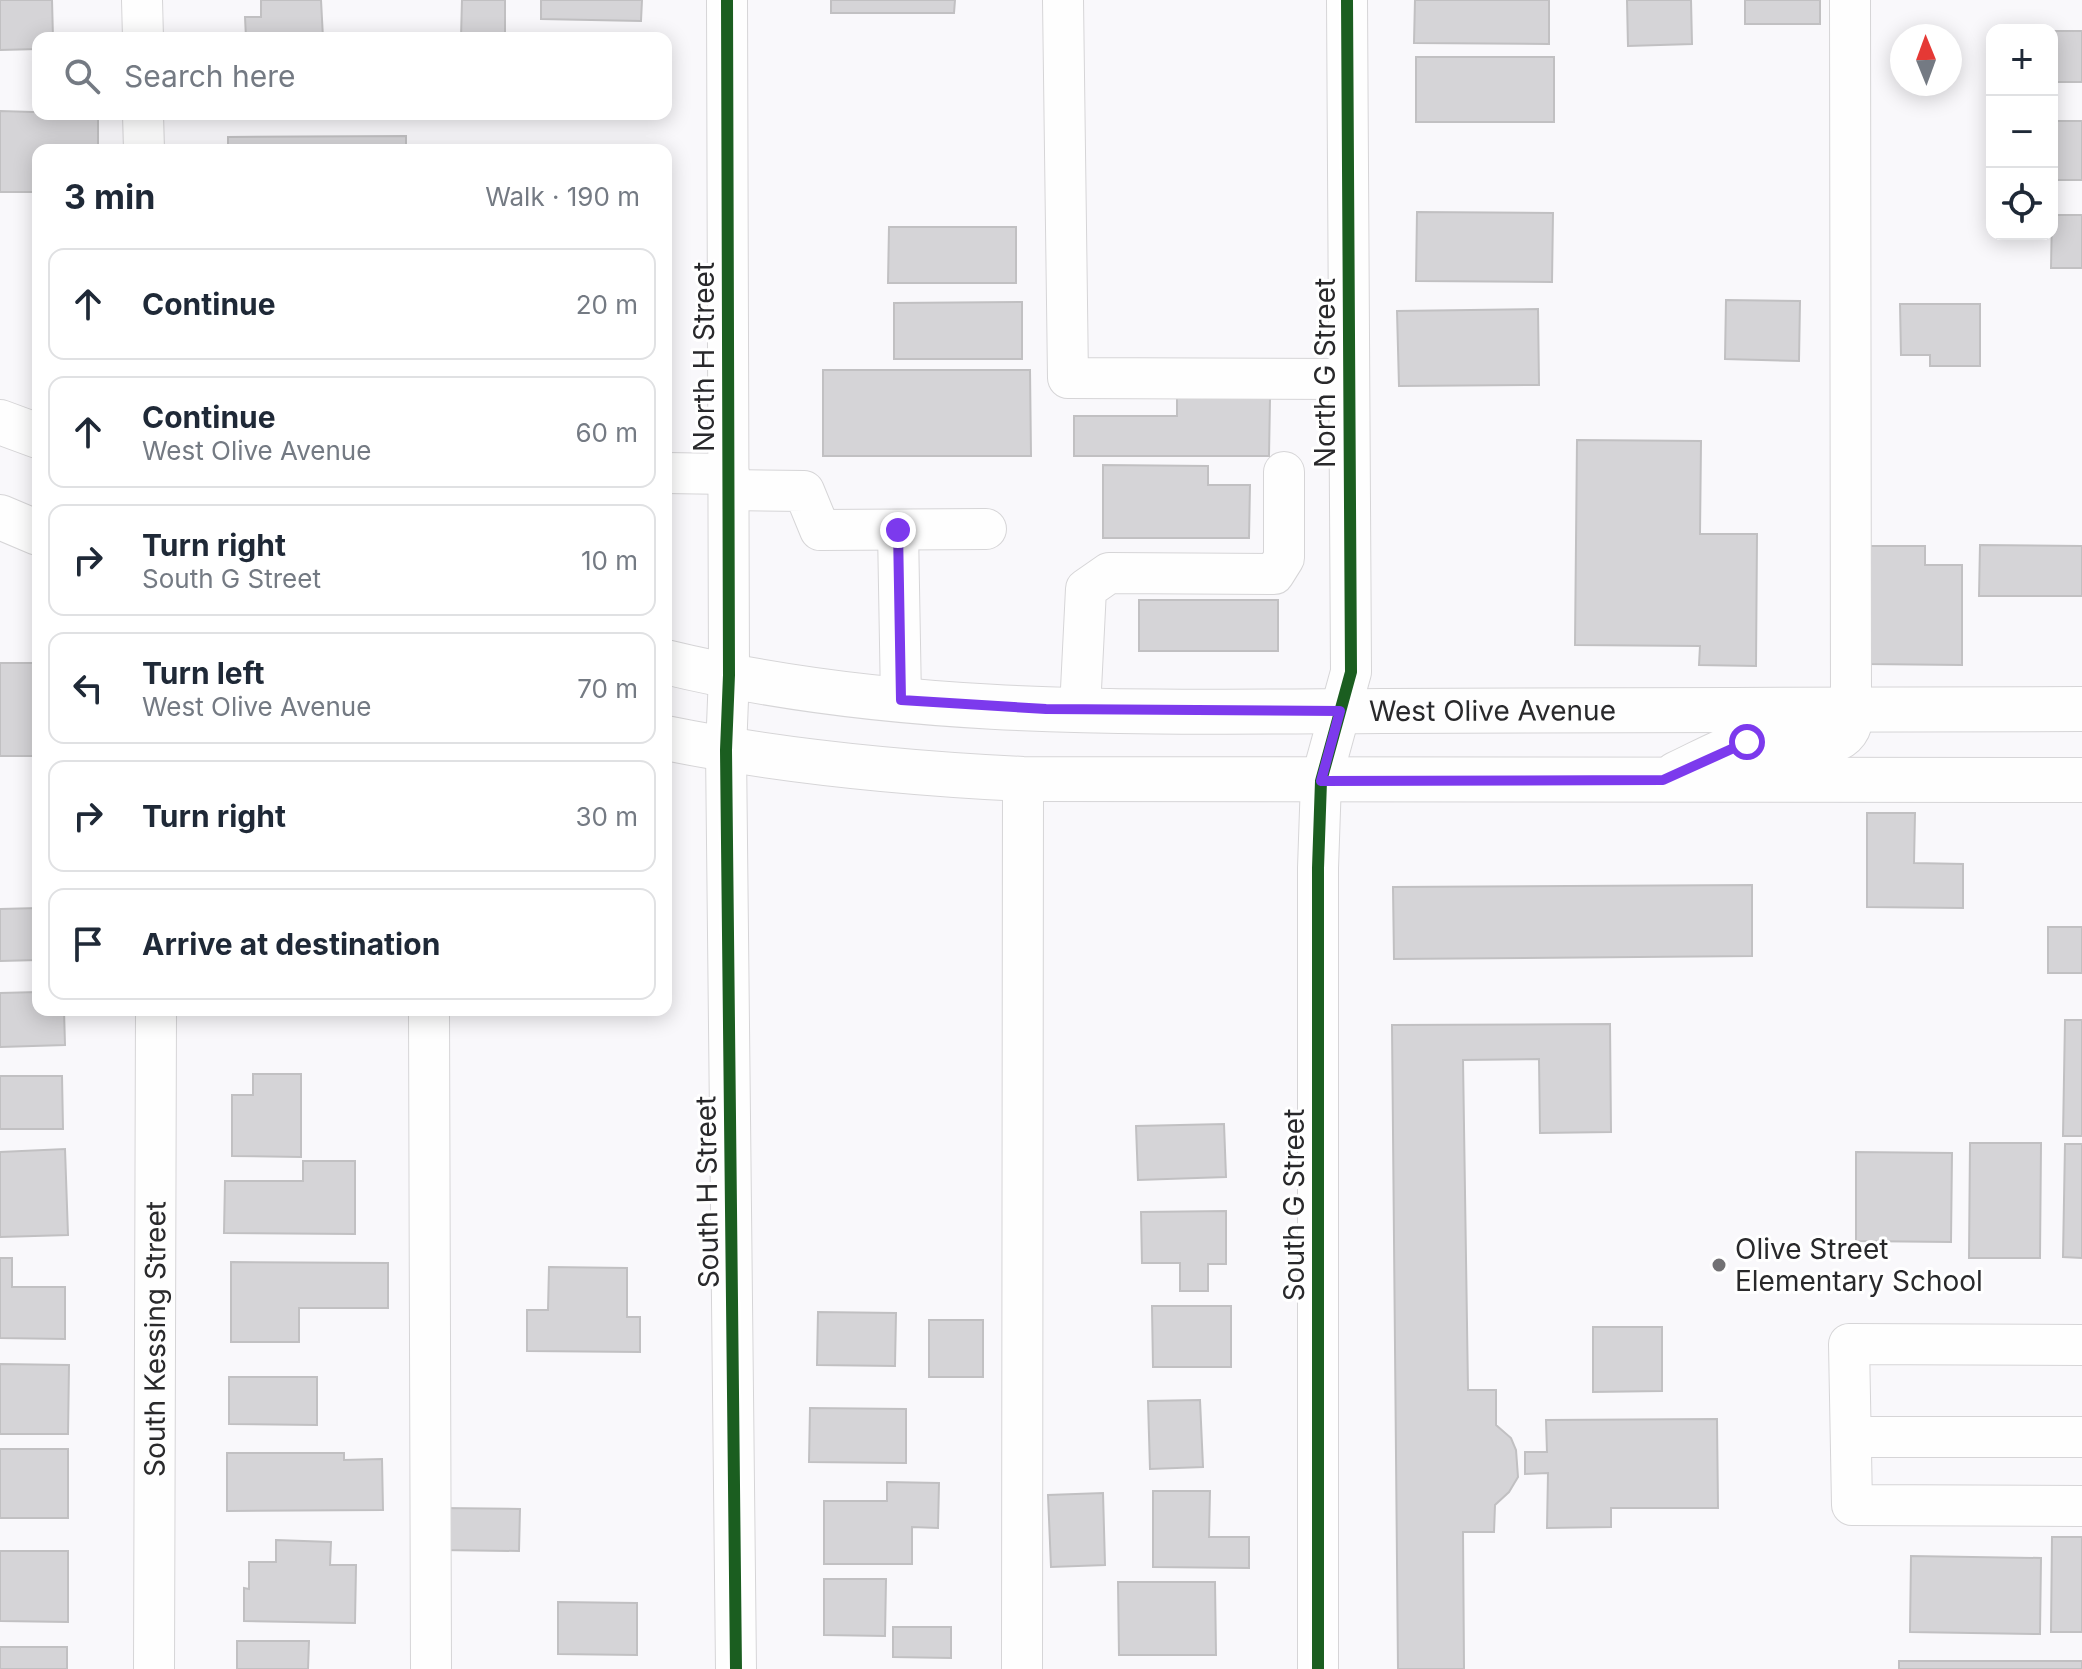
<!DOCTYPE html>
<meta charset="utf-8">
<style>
:root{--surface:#fff;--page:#f2f2f3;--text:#1f2937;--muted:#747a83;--line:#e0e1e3}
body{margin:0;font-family:Inter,sans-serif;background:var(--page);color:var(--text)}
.controls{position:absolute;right:24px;top:24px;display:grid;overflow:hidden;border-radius:16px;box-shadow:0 4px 20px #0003}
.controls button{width:72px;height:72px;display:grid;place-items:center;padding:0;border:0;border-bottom:2px solid var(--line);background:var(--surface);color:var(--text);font:40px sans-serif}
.compass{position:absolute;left:1890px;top:24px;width:72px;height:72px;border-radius:50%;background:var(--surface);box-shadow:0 4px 20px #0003;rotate:359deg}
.stop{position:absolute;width:24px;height:24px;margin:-18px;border:6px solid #7c3aed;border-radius:50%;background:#fff}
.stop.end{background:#7c3aed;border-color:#fff;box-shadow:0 2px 8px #0008}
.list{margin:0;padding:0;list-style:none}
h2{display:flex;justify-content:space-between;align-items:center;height:104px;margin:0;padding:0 32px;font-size:34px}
h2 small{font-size:26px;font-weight:400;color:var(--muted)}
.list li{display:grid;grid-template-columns:52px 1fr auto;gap:24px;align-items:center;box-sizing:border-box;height:112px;margin:0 16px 16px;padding:0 16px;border:2px solid var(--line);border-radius:16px}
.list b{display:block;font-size:30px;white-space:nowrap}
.list p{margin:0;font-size:26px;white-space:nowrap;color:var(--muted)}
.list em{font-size:26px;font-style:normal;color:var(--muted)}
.icon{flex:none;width:44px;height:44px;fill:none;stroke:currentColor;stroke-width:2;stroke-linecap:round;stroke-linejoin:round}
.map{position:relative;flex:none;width:2082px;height:1669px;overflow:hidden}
.search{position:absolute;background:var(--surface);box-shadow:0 4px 20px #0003;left:32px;top:32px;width:640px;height:88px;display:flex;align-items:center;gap:20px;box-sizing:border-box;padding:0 28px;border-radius:16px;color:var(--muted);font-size:30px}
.panel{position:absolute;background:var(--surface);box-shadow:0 4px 20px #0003;left:32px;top:144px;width:640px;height:872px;border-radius:16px}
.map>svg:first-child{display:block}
</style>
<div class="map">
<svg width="2082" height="1669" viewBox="0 0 2082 1669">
<rect width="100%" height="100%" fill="#f9f8fb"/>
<!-- building -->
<path fill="#d5d4d7" stroke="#c1c0c2" stroke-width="2" d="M0 0H52L53 38H38V49L0 50Z
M261 0H321L323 38H246L245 17H261Z
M462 0H505V38H461Z
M541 0H642L641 21 541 19Z
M831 0H955L954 13H831Z
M1415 0H1549V44L1414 43Z
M1627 0H1691L1692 44 1628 46Z
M1745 0H1820V24H1745Z
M2052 31H2082V82H2052Z
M1416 57H1554V122H1416Z
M0 111 98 114V150H38V192H0Z
M548 114H640V118L548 119Z
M2052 121H2082V180H2052Z
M406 136V150H228V137Z
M1417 212 1553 213 1552 282 1416 281Z
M2052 215H2082V268H2051Z
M889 227H1016V283H888Z
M1726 300 1800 301 1799 361 1725 359Z
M1022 302V359H894V303Z
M1900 304H1980V366H1930V355H1901Z
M1538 309 1539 385 1399 386 1397 311Z
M823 370H1030L1031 456H823Z
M1177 398H1270L1269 456H1074V416H1177Z
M1577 440 1701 441 1700 534H1757L1756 666 1699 665 1700 646 1575 645Z
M1103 465 1208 466V485H1250L1249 538H1103Z
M1980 545 2082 546V596H1979Z
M1868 546H1925V565H1962V665L1867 664Z
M1139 600H1278V651H1139Z
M0 663H38V756H0Z
M1867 813H1915L1914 863 1963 864V908L1867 907Z
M1752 885V956L1394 959 1393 887Z
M38 908V960L0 961V909Z
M2048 927H2082V973H2048Z
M38 992V1010H64L65 1045 0 1047V993Z
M2065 1020H2082V1136H2063Z
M1610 1024 1611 1132 1540 1133 1539 1059 1463 1060 1468 1390H1496V1425L1511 1438 1516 1450 1518 1477 1509 1492 1495 1505 1494 1532H1463L1464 1669H1398L1392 1025Z
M253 1074H301V1157L232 1156V1095H253Z
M0 1076H62L63 1129H0Z
M1224 1124 1226 1177 1138 1180 1136 1126Z
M1970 1143H2041L2040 1258H1969Z
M2065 1144H2082V1258L2063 1257Z
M65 1149 68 1235 0 1237V1152Z
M1856 1152 1952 1153 1951 1242 1856 1241Z
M303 1161H355V1234L224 1233 225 1181H303Z
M1226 1211V1264H1208V1291H1180V1263H1142L1141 1212Z
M0 1258H12V1287H65V1339L0 1338Z
M231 1262 388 1263V1308H299V1342H231Z
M549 1267 627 1268V1317H640V1352L527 1351V1310H548Z
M1152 1306H1231V1367H1153Z
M818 1312 896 1313 895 1366 817 1365Z
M929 1320H983V1377H929Z
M1593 1327H1662V1391L1593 1392Z
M0 1364 69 1365 68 1434H0Z
M229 1377H317V1425L229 1424Z
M1200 1400 1203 1467 1150 1469 1148 1401Z
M810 1408 906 1409V1463L809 1462Z
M1717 1419 1718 1508H1611V1527L1547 1528 1548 1473 1525 1474V1452H1547L1546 1420Z
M0 1449H68V1518H0Z
M227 1453H344V1460L382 1459 383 1510 227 1511Z
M887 1482 939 1483 938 1528 912 1527V1564H824V1501H887Z
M1153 1491H1210L1209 1537H1249V1568L1153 1567Z
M1103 1493 1105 1565 1051 1567 1048 1495Z
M441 1508 520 1509 519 1551 440 1550Z
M2052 1537H2082V1632H2051Z
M276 1540 331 1542 330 1565H356L355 1623 244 1621V1588L249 1589V1562H276Z
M0 1551H68V1622L0 1621Z
M1911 1556 2041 1558 2040 1634 1910 1632Z
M824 1579H886L885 1636 824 1635Z
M1118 1582H1215L1216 1655H1119Z
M558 1602 637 1603V1655L558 1654Z
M893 1627H951V1658L893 1657Z
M237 1641H309L308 1669H237Z
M0 1647H67V1669H0Z
M1899 1661H2082V1669H1899Z"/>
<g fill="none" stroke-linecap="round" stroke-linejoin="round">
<!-- minor casing -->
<g stroke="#d6d5d7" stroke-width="42">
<g id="minor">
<path d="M142 0 143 38"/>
<path d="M727 0 729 675 726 750 736 1669"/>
<path d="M1063 0 1068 378 1349 379"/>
<path d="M1850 0 1851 710"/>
<path d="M143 114 144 150"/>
<path d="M666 473 729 474"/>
<path d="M729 490 804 491 820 530 986 529"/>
<path d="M898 530 901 700"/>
<path d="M1080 709 1086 589 1109 573 1274 574 1284 558V472"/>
<path d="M429 1010 431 1669"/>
<path d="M2082 1345 1849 1344 1852 1505 2082 1506"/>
<path d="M1851 1437H2082"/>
<path id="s1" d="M154 1669 156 1010"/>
<path d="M1022 1669 1023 779"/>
<path d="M1318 1669V868L1321 781 1351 672 1347 0"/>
</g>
</g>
<!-- major casing -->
<g stroke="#d6d5d7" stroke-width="46">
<g id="major">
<path d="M0 422 38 436"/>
<path d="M0 517 38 533"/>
<path id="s2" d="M666 662C900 719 1144 712 1383 711 1616 710 1849 710 2082 709"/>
<path d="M666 738C784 762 902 773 1023 779L2082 780"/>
<path d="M1676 774C1698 764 1720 751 1744 743 1775 733 1854 765 1851 710"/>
</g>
</g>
<!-- minor -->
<use href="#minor" stroke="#fefefe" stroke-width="40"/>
<!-- major -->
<use href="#major" stroke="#fefefe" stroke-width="44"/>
<!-- cycleway casing -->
<g stroke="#fff" stroke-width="17">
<path id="cycleway" d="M727 0 729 675 726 750 736 1669
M1318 1669V868L1321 781 1351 672 1347 0"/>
</g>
<!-- cycleway -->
<use href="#cycleway" stroke="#1b5e20" stroke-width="12"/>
</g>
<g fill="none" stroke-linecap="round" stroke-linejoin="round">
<!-- route -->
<path stroke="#7c3aed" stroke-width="10" d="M898 530 901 700 1046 709 1340 711 1321 781 1663 780 1747 742"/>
</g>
<!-- markers -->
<circle fill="#727174" stroke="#fff" stroke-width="3" cx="1719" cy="1265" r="8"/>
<g text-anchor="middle" stroke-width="6" stroke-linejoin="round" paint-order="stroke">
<!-- street labels -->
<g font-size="28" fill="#29292b" stroke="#fff">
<text transform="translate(704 357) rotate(-90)" y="10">North H Street</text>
<text transform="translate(1325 373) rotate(-90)" y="10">North G Street</text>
<text dy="10" stroke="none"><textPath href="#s2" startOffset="830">West Olive Avenue</textPath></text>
<text transform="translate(707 1192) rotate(-91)" y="10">South H Street</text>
<text transform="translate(1294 1205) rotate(-90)" y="10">South G Street</text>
<text dy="10" stroke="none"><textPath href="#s1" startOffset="330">South Kessing Street</textPath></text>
</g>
<!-- poi labels -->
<g font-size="28" fill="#29292b" stroke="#fff" text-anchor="start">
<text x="1735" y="1259">Olive Street<tspan x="1735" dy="32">Elementary School</tspan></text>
</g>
</g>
</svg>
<div class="controls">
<button>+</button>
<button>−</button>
<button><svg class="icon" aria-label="locate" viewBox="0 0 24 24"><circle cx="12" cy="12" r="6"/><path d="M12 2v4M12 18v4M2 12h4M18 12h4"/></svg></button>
</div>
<svg class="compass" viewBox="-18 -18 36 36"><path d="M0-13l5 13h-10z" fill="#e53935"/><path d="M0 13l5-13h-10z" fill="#747a83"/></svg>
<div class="stop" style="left:1747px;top:742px"></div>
<div class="stop end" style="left:898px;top:530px"></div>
<div class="search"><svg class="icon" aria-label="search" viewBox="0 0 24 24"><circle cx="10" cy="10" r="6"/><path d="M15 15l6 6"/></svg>Search here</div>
<section class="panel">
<h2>3 min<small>Walk · 190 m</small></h2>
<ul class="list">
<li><svg class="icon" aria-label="ahead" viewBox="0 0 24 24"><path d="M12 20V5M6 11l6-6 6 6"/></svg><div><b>Continue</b></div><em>20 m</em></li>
<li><svg class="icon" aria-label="ahead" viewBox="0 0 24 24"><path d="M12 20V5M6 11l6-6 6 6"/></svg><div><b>Continue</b><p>West Olive Avenue</p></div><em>60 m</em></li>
<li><svg class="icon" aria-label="right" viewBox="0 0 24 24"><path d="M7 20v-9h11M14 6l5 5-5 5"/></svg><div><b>Turn right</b><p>South G Street</p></div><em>10 m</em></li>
<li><svg class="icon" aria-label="left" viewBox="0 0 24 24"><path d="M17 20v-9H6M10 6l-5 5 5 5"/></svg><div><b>Turn left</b><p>West Olive Avenue</p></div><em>70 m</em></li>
<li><svg class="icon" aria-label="right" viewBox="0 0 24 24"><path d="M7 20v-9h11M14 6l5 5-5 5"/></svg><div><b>Turn right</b></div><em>30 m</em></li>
<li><svg class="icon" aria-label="arrive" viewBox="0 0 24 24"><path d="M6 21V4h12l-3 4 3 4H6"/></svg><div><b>Arrive at destination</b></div></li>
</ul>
</section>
</div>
